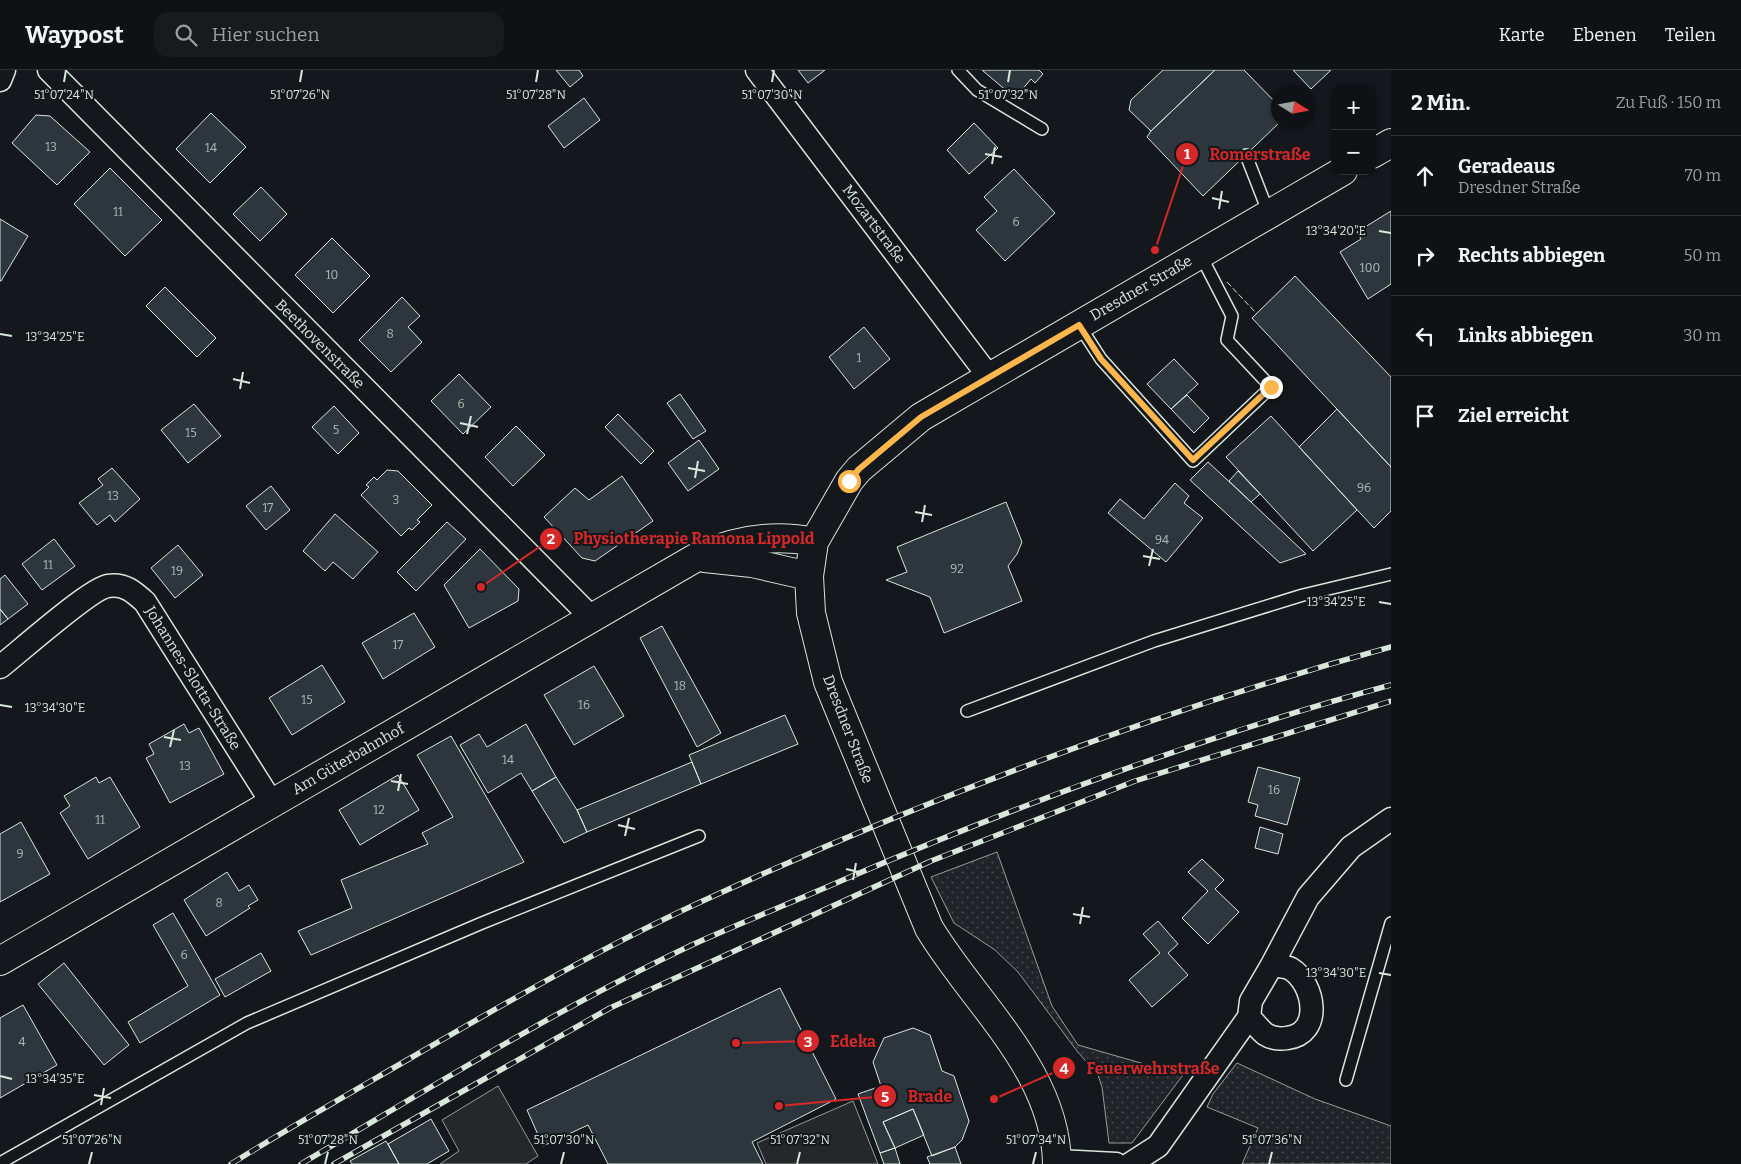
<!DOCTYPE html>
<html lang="de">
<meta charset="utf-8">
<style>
:root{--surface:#0f1215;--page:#181b1e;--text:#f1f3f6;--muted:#9b9ea0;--line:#2f3234}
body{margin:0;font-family:Bitter,serif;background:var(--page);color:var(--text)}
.controls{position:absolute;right:15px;top:15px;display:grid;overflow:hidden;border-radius:10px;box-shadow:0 1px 4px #0004}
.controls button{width:45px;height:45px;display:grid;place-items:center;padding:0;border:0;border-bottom:1px solid var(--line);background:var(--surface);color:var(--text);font:25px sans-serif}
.compass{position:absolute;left:1271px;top:15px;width:45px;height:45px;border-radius:50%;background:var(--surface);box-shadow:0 1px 4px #0004;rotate:101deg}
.stop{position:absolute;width:15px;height:15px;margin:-11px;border:4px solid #ffb74d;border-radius:50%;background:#fff}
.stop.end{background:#ffb74d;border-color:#fff;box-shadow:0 1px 5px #0008}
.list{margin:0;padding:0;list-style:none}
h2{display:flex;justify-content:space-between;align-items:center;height:65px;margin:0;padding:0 20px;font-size:21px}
h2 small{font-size:16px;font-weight:400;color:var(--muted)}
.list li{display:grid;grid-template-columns:32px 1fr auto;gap:15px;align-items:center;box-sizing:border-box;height:80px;padding:0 20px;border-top:1px solid var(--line)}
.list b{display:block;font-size:19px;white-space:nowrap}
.list p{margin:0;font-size:16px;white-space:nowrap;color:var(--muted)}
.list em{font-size:16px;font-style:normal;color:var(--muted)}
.icon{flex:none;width:28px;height:28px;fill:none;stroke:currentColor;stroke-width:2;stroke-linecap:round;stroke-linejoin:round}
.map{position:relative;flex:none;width:1391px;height:1094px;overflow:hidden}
header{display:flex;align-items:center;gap:30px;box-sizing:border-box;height:70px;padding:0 25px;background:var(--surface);border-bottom:1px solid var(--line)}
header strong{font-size:24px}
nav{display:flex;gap:28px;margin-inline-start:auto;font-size:18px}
.search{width:350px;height:45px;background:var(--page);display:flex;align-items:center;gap:12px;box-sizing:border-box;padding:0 18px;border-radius:15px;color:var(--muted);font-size:19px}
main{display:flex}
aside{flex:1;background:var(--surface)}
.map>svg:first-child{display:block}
</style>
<header>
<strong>Waypost</strong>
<div class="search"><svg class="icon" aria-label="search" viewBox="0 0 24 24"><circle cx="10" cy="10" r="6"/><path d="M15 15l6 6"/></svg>Hier suchen</div>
<nav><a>Karte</a><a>Ebenen</a><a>Teilen</a></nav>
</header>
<main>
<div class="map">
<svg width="1391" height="1094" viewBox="0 0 1391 1094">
<defs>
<pattern id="grass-dots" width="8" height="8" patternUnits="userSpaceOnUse" patternTransform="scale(1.25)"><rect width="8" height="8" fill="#202428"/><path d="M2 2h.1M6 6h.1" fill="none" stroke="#404447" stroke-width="1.8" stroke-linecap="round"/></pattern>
</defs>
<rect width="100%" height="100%" fill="#14181c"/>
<!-- grass -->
<path fill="url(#grass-dots)" stroke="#939e99" d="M997 782 1052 936 1078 975 1183 1005 1132 1073H1109L1102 1017 1098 1005 1077 981 1018 902 995 880 954 853 931 807Z
M1237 993 1315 1029 1391 1056V1094H1242L1258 1058 1207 1037 1213 1024Z"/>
<!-- parking -->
<path fill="#24282b" stroke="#939e99" d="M498 1016 538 1086 526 1094H440L459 1081 442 1050Z
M853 1031 878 1094H766L757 1073Z"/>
<!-- building -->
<path fill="#2c363c" stroke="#d8e6dc" d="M556 0H579L583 6 570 17Z
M798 0H825L808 13Z
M982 0H1039L1043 4 1035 13 1031 9 1015 28Z
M1163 0H1215L1151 61 1129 40 1131 30Z
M1215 0H1244L1278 35 1280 52 1203 126 1147 67 1151 61Z
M1293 0H1331L1311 19Z
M584 28 600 50 564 78 548 56Z
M211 43 246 77 210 113 176 79Z
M36 45 50 46 90 82 57 115 12 73Z
M974 53 998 78 969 104 947 80Z
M110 98 162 150 125 186 74 134Z
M1014 99 1055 143 1005 191 976 160 997 141 984 127Z
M261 117 287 144 260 171 233 144Z
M1391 141V214L1368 229 1340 182 1361 169 1357 162Z
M0 149 28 166 1 211H0Z
M332 168 370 206 333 243 295 205Z
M1295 206 1391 307V397L1252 248Z
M165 217 216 268 197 287 146 236Z
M402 227 420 246 408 257 422 272 391 302 359 270Z
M864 257 890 289 854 319 829 287Z
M1174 289 1198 314 1171 339 1147 314Z
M459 304 491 337 463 364 431 331Z
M680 324 706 361 693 369 667 333Z
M1187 325 1209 348 1194 363 1171 339Z
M194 334 221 366 188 393 161 360Z
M334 336 359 363 338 384 312 357Z
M1337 339 1391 397V441L1374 458 1299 377Z
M618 344 654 381 641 394 605 357Z
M1271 346 1357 440 1313 481 1226 387Z
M516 356 545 385 513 416 485 387Z
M699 370 719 399 688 421 668 393Z
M1208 392 1251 432 1306 484 1280 493 1190 410Z
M112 398 140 429 115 452 110 445 97 455 79 433 103 415 98 409Z
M387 400 398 401 432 435 417 450 420 452 412 460 409 458 401 466 361 425 369 417 366 415 374 407 377 410Z
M1238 401 1260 424 1251 432 1229 411Z
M622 406 653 451 595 491 582 488 544 447 575 418 589 430Z
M1175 413 1189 426 1184 433 1203 448 1166 492 1108 443 1120 429 1144 449Z
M271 416 290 440 266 460 246 436Z
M1006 432 1022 472 1017 484 1008 496 1022 531 944 563 930 527 886 510 907 502 897 477Z
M335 444 378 482 353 509 333 492 325 501 303 481Z
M447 452 466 469 416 521 397 502Z
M54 469 75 496 42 520 22 494Z
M178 475 203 505 175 528 151 498Z
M480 479 519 519 518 531 469 558 444 515Z
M5 505 28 534 8 549 0 539V509Z
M0 539 8 549 0 555Z
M414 543 435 577 383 609 362 573Z
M662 556 721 663 697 677 640 568Z
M322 595 345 632 292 665 269 628Z
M594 596 624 646 574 675 544 625Z
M785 645 798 674 701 714 689 685Z
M184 654 189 663 199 658 224 704 170 733 146 688 154 684 149 674Z
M526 654 556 707 532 721 521 703 488 723 460 675 479 664 487 677Z
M451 666 524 792 311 885 298 861 352 838 341 810 428 774 422 763 453 747 417 685Z
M692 692 701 714 587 762 577 740Z
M1258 697 1300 708 1287 755 1255 746 1258 735 1248 732Z
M398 705 419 740 360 775 339 740Z
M96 707 99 713 110 707 140 757 88 789 60 743 70 736 64 726Z
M556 707 577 740 587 762 564 773 532 721Z
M21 752 50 804 0 832V764Z
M1260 757 1283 764 1278 784 1255 778Z
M1202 789 1224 810 1215 819 1239 842 1208 874 1182 848 1208 821 1188 802Z
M227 802 239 821 249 815 258 830 248 836 250 838 206 866 184 830Z
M173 843 220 925 140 973 128 952 188 916 153 855Z
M1158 851 1178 874 1168 883 1188 905 1152 937 1129 910 1160 883 1143 864Z
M261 883 271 901 225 927 215 909Z
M64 893 129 975 104 995 38 914Z
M780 918 836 1029 752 1072 763 1094H608L588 1055 543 1076 527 1040Z
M23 935 57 995 0 1028V948Z
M913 958 930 965 942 1001 954 1006 969 1051 962 1070 955 1077 932 1086 913 1039 883 1052 895 1078 880 1083 858 1024 881 1016 873 992 884 968Z
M913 1039 924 1065 895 1078 883 1052Z
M431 1049 449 1081 427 1094H399L388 1074Z
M386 1071 399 1094H352L350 1091Z
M955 1077 961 1094H930L927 1087Z
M895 1078 900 1094H884L880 1083Z"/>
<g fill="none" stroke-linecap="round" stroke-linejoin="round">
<!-- lane casing -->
<g stroke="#d8e6dc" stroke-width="14">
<path id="lane" d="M958 0 977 20 1042 59
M1246 85 1269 144
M1079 255 1101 289 1193 391 1271 317 1227 270 1232 246 1200 184
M967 641 1154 571 1303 525 1391 504
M1346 1010 1391 853
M0 1093 247 953 482 853 699 766"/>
</g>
<!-- street casing -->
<g stroke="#d8e6dc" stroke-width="25">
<path id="street" d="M49 0 592 548
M757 0 990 308
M0 10 4 0
M0 597C18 583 91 518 108 516 124 513 134 522 145 532L272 733
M1272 895 1308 827 1351 777 1391 749
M1058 1091 1116 1094
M1130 1094 1158 1076 1249 947 1251 931 1272 895C1277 896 1286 896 1291 899 1315 914 1323 964 1287 968 1280 969 1271 968 1265 964 1259 959 1254 952 1249 947"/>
</g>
<!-- secondary casing -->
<g stroke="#d8e6dc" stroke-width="30">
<path id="secondary" d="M1372 84 1391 73
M705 488 752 493 809 506
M0 891 697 487C735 470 773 463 814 472
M1057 1094C1056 1001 974 933 929 858L828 612 811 543 809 506 814 472 849 411 859 399 921 347 1343 101"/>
</g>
<!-- lane -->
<use href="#lane" stroke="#14181c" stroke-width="11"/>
<!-- street -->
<use href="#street" stroke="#14181c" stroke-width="22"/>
<!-- secondary -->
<use href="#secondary" stroke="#14181c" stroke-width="28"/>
<!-- rail casing -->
<g stroke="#d8e6dc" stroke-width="5.5">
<path id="rail" d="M231 1094C287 1059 345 1026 402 993 505 933 609 873 718 824 936 725 1161 640 1391 577
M301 1094C430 1018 558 938 694 874 743 852 793 832 843 810 1021 734 1203 666 1391 615
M334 1094 610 938 931 791 1135 711 1391 631"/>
</g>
<!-- rail -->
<use href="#rail" stroke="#14181c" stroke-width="4" stroke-dasharray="11" stroke-linecap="butt"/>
<!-- fence -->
<path stroke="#d8e6dc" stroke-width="1" stroke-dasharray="6 2.5" stroke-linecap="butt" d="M1227 212 1257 244"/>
</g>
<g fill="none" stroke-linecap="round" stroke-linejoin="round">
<!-- route -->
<path stroke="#ffb74d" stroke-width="6" d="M849 411 859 399 921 347 1079 255 1101 289 1193 390 1271 317"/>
</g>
<!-- ticks -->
<path fill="none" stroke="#d8e6dc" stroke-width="2" d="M64 12 66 0M300 12 302 0M536 12 538 0M772 12 774 0M1008 12 1010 0M985 84 1002 87M992 94 995 77M1212 128 1229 132M1219 139 1222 121M1379 161 1391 163M0 264 12 266M233 309 250 313M240 319 243 302M460 353 478 357M467 364 471 346M688 398 705 401M695 408 698 391M915 442 932 445M922 452 925 435M1143 486 1160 489M1149 496 1153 479M1379 532 1391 534M0 635 12 637M164 667 181 670M170 677 174 660M391 711 408 714M398 721 401 704M618 755 635 759M625 766 629 748M846 799 863 803M853 810 856 793M1073 844 1090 847M1080 854 1083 837M1379 903 1391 905M0 1006 12 1009M94 1025 111 1028M101 1035 104 1018M89 1094 92 1082M325 1094 328 1082M561 1094 564 1082M797 1094 800 1082M1033 1094 1036 1082M1269 1094 1272 1082"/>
<g text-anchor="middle" stroke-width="4" stroke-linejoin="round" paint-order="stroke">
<!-- number labels -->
<g font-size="12" fill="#adbab4">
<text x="51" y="81">13</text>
<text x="211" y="82">14</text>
<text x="118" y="146">11</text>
<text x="1016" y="156">6</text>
<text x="1370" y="202">100</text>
<text x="332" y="209">10</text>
<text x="390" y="268">8</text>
<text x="859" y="292">1</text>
<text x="461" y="338">6</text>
<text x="336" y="364">5</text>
<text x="191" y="367">15</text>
<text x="1364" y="422">96</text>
<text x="113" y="430">13</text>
<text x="396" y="434">3</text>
<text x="268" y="442">17</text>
<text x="1162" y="474">94</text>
<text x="48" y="499">11</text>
<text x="957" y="503">92</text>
<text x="177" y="505">19</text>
<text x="398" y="579">17</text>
<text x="680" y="620">18</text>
<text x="307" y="634">15</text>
<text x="584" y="639">16</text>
<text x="508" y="694">14</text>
<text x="185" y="700">13</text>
<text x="1274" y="724">16</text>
<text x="379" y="744">12</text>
<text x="100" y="754">11</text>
<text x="20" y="788">9</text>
<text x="219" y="837">8</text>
<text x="184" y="889">6</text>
<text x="22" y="976">4</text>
</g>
<!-- street labels -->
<g font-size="15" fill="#d8e6dc" stroke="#14181c">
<text transform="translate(874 154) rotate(53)" y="5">Mozartstraße</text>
<text transform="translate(1141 218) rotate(-30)" y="5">Dresdner Straße</text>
<text transform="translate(320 274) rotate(45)" y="5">Beethovenstraße</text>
<text transform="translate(193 608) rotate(58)" y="5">Johannes-Slotta-Straße</text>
<text transform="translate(848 659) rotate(69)" y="5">Dresdner Straße</text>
<text transform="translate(348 689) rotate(-30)" y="5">Am Güterbahnhof</text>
</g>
</g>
<g font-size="12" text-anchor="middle" fill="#d8e6dc" stroke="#14181c" stroke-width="4" stroke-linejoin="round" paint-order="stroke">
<text x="64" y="29">51°07'24"N</text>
<text x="300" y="29">51°07'26"N</text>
<text x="536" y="29">51°07'28"N</text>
<text x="772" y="29">51°07'30"N</text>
<text x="1008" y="29">51°07'32"N</text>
<text x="1336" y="165">13°34'20"E</text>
<text x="55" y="271">13°34'25"E</text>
<text x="1336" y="536">13°34'25"E</text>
<text x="55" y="642">13°34'30"E</text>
<text x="1336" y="907">13°34'30"E</text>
<text x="55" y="1013">13°34'35"E</text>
<text x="92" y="1074">51°07'26"N</text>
<text x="328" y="1074">51°07'28"N</text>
<text x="564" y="1074">51°07'30"N</text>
<text x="800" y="1074">51°07'32"N</text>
<text x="1036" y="1074">51°07'34"N</text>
<text x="1272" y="1074">51°07'36"N</text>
</g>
<!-- callouts -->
<path fill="none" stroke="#d62828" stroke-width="2" d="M1155 180L1187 84M481 517L551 469M736 973L808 971M994 1029L1064 998M779 1036L885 1026"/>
<g fill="#d62828" stroke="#14181c" stroke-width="2">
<circle cx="1155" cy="180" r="5"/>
<circle cx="481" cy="517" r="5"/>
<circle cx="736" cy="973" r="5"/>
<circle cx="994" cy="1029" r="5"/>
<circle cx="779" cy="1036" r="5"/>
<circle cx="1187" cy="84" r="12"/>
<circle cx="551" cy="469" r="12"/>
<circle cx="808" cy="971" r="12"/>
<circle cx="1064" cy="998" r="12"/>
<circle cx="885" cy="1026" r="12"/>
</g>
<g font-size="15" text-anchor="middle" font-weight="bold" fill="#fff">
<text x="1187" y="89">1</text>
<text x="551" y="474">2</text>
<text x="808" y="977">3</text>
<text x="1064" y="1004">4</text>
<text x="885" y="1032">5</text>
</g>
<g font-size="16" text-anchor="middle" font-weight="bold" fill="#d62828" stroke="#14181c" stroke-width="4" stroke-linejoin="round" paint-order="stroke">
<text x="1260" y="90">Romerstraße</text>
<text x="694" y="474">Physiotherapie Ramona Lippold</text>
<text x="853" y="977">Edeka</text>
<text x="1153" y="1004">Feuerwehrstraße</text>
<text x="930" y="1032">Brade</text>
</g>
</svg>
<div class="controls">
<button>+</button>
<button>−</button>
</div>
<svg class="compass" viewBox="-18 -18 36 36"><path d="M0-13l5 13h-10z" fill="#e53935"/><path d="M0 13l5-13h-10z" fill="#9b9ea0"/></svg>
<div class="stop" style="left:849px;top:411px"></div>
<div class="stop end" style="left:1271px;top:317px"></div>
</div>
<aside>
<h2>2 Min.<small>Zu Fuß · 150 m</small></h2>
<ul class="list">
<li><svg class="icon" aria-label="ahead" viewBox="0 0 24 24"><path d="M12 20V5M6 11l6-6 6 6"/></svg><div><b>Geradeaus</b><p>Dresdner Straße</p></div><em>70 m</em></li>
<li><svg class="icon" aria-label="right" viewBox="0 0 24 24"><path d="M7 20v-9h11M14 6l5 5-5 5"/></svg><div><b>Rechts abbiegen</b></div><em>50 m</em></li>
<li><svg class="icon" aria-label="left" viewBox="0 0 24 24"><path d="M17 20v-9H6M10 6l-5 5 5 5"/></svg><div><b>Links abbiegen</b></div><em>30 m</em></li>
<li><svg class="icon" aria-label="arrive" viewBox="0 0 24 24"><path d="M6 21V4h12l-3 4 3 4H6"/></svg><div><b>Ziel erreicht</b></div></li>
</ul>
</aside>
</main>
